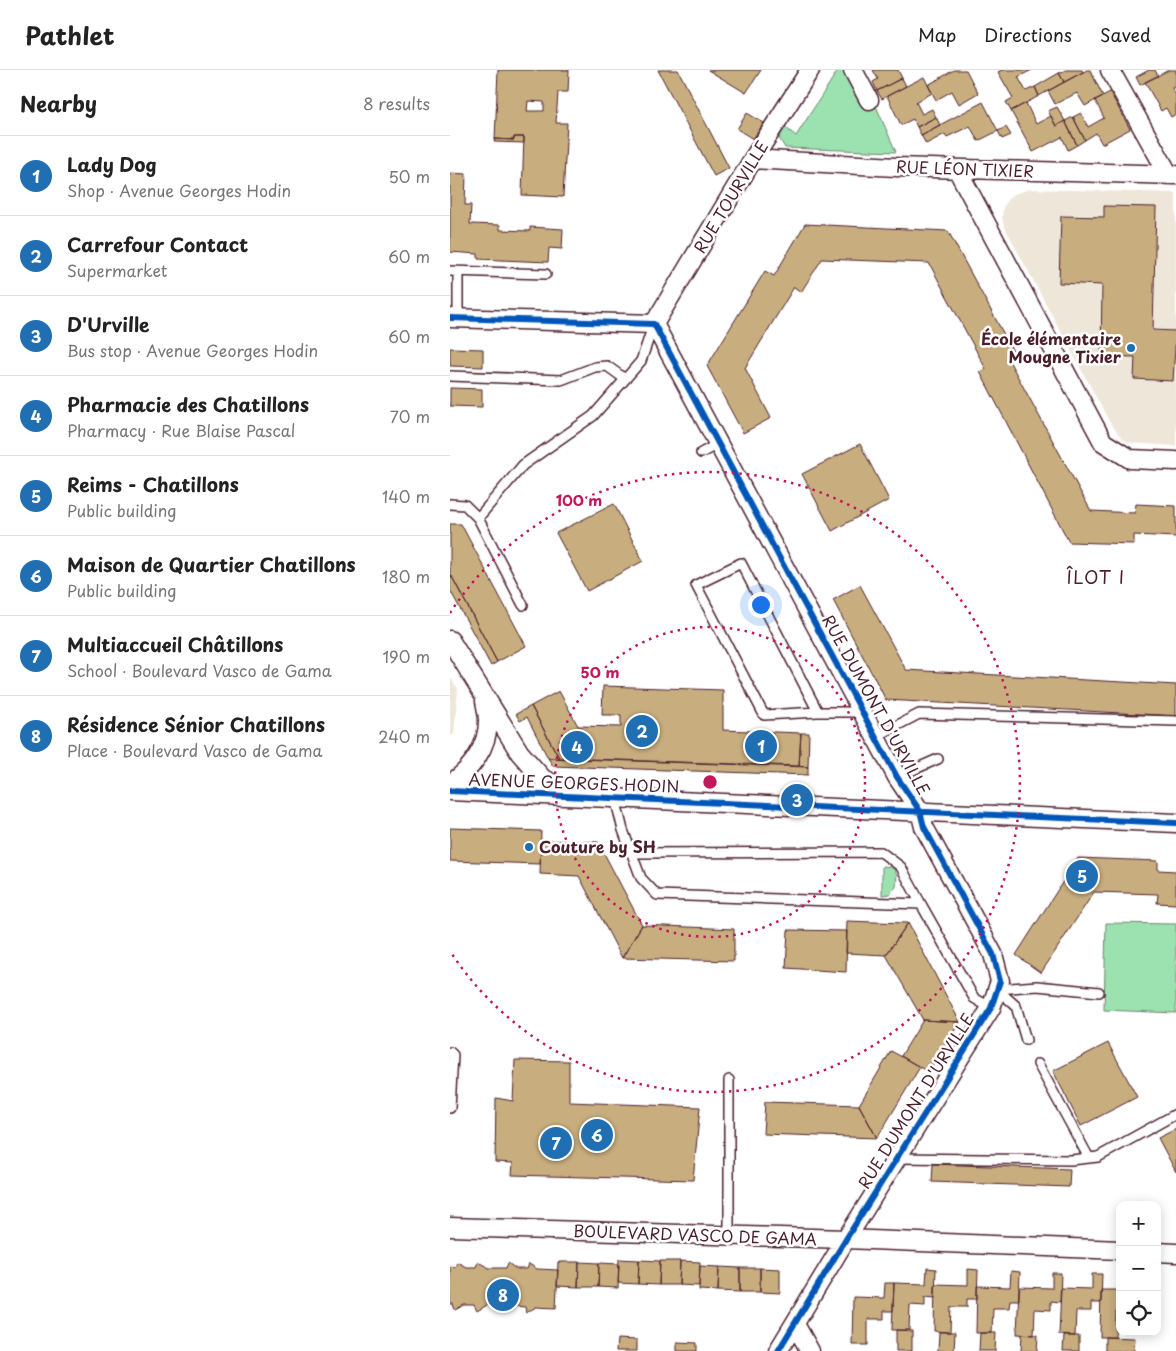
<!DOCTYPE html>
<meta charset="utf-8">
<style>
:root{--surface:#fff;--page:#f2f2f2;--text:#222;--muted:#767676;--line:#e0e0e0;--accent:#1f6fb2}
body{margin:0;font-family:"Playpen Sans",sans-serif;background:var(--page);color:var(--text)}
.controls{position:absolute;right:15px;bottom:15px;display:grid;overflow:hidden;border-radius:10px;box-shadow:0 2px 12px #0003}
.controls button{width:45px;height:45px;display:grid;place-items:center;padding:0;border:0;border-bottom:1px solid var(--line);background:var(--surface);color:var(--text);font:25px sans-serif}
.you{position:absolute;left:310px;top:534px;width:18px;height:18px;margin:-12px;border:4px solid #fff;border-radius:50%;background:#1a73e8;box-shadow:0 0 0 8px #1a73e833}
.badge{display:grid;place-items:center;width:32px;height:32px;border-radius:50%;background:var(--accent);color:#fff;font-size:16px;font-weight:700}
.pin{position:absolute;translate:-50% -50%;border:2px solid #fff;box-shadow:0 1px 5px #0006}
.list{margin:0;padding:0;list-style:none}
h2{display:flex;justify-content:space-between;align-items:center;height:65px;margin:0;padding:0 20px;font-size:21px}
h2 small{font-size:16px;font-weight:400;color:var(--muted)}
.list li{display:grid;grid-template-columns:32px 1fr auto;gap:15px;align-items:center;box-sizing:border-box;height:80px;padding:0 20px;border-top:1px solid var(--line)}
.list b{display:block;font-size:19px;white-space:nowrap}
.list p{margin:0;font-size:16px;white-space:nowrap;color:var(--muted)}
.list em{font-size:16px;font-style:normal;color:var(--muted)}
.icon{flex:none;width:28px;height:28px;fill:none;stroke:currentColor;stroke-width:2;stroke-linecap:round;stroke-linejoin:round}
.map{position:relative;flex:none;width:726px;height:1281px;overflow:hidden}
header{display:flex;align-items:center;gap:30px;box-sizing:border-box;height:70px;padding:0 25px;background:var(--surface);border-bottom:1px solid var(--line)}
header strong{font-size:24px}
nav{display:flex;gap:28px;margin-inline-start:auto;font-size:18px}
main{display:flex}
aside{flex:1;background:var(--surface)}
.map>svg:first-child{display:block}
</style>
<header>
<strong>Pathlet</strong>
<nav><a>Map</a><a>Directions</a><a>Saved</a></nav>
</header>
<main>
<aside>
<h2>Nearby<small>8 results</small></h2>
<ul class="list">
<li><span class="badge">1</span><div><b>Lady Dog</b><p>Shop · Avenue Georges Hodin</p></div><em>50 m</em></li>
<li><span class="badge">2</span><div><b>Carrefour Contact</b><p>Supermarket</p></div><em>60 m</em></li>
<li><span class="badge">3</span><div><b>D'Urville</b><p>Bus stop · Avenue Georges Hodin</p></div><em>60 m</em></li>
<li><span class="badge">4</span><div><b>Pharmacie des Chatillons</b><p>Pharmacy · Rue Blaise Pascal</p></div><em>70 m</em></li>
<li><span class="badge">5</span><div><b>Reims - Chatillons</b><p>Public building</p></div><em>140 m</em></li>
<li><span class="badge">6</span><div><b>Maison de Quartier Chatillons</b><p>Public building</p></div><em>180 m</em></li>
<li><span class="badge">7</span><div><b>Multiaccueil Châtillons</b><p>School · Boulevard Vasco de Gama</p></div><em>190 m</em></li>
<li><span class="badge">8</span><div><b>Résidence Sénior Chatillons</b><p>Place · Boulevard Vasco de Gama</p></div><em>240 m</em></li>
</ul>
</aside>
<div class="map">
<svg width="726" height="1281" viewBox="0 0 726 1281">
<rect width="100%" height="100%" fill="#fff"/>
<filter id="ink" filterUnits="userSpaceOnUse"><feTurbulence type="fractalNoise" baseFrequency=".02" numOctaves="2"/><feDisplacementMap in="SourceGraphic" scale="10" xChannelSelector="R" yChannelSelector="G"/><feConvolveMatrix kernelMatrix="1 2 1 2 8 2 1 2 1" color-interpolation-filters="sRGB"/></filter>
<g filter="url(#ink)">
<!-- built -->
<path fill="#eee7d9" d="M580 119 726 123V376L679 373 672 369 659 351 554 156 552 147 553 138 558 129 564 124Z
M0 607 8 619 4 664 0 667Z"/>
<!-- green -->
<path fill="#9be2b0" stroke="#72806e" d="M388 0H398L415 31 426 36 446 82 335 78 329 68 335 57 346 66Z
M432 796 442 797 447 804 446 817 439 824 432 825Z
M656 853 726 854V943L654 940Z"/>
<!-- building -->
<path fill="#c8ae7f" stroke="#4a1f2b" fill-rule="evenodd" d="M48 0H119L118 22H108L106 53H117L113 127 72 125 74 67H64V70L45 69ZM78 31 94 32V41H77Z
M208 0H228L279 98 264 106Z
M258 0H311L296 23Z
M423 0H448L452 8 427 21 423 12 428 9Z
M504 0H516L528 23 509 34 502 21 486 30 478 15Z
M552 0H582L568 7 576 21 585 17 589 26 561 41 556 32 563 28 548 2Z
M616 0H632L633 2 614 12 609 3Z
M637 0H640L653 26 635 36 627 23 605 34 598 21Z
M699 0H705L708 6 690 15 686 7Z
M719 0H726V16L722 18 726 25V44L721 47 716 38 711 41 695 12Z
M609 3 614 12 589 26 585 17Z
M474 7 482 23 466 32 472 44 482 39 486 47 467 57 463 49 451 55 437 26Z
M452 8 456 16 432 29 427 21Z
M660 22 680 59 652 74 646 63 635 70 623 47 631 43 638 57 654 48 645 30Z
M533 32 548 61 528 71 520 56 497 67 495 64 476 74 471 65Z
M576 33 586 54 601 46 606 56 615 51 627 75 618 80 612 67 583 82 561 41Z
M607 37 615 51 606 56 598 41Z
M297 43 314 53 303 69 287 59Z
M486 47 490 55 471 65 467 57Z
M623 47 635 70 627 75 615 51Z
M556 57 561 65 552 69 548 61Z
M64 67H74V73L44 72 45 69 64 70Z
M0 103 16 104 15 135H21L20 154 50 155V160L80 161V157L113 159 112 179 99 178 98 192 28 189V184L0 182Z
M654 136 706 137 703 260 726 261 723 311 684 309 685 287 651 286 652 215 609 213 611 146 654 147Z
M355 154 498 161 564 283 557 287 641 441 685 443 686 434 726 436V467L684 465V474L619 472 530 302 536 299 479 193 372 189 351 222 344 217 295 298 321 348 293 363 257 296 315 201 324 206Z
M0 278 33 279V297L0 296Z
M0 318 32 319V337L0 336Z
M410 374 439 430 382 461 352 404Z
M164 434 193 491 137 521 106 463Z
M0 454H11L76 576 47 592 0 503Z
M0 503 47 592 41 596 0 520Z
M410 515 456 600 726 615V646L436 630 383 530Z
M153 616 273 620V660L351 663 349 696 109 688 81 636 109 621 128 656 171 657V645H152Z
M81 636 109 688H98L77 647 70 651 66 644Z
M351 663H359L358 697 349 696Z
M98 688 358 697V705L103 696Z
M0 758 91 761 90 794 0 791Z
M91 770 148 772 192 855 172 888 129 806 90 804Z
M628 788 708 791V800L726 801V834L707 833 708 824 644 822 591 903 566 885Z
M397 851 423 852 458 853 436 885 396 883Z
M458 853 482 899 510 952 473 950 436 885Z
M192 855 284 859V891L172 888Z
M338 860 397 861 396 902 336 898Z
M473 950 510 952 478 1002 451 986Z
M658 973 687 1027 631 1056 603 1001Z
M441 981 470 997 427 1068 409 1035Z
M65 990 119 991V1032L250 1037 243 1110 62 1105 63 1093 45 1092 46 1028 63 1031Z
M315 1032 409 1035 427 1068 313 1064Z
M726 1059V1102L708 1068Z
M483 1094 620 1099 619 1117 482 1112Z
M169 1189 189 1190 188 1214 168 1213Z
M189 1190 210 1191 209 1215 188 1214Z
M210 1191H230L229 1215H209Z
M230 1191 250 1192 249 1216 229 1215Z
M7 1192 16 1197H26L28 1192 39 1198H56L58 1193 66 1199H77L79 1194 87 1199 108 1200 106 1238 86 1237 76 1243 75 1237 65 1236 55 1242 53 1236 37 1235 27 1241 24 1235H14L5 1240 3 1234H0V1196L5 1197Z
M108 1192H129L128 1217 107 1216Z
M129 1192 149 1193 148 1217H128Z
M149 1193 169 1194 168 1218 148 1217Z
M250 1196 269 1197 268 1221 249 1220Z
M269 1197 290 1198V1222L268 1221Z
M290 1198H310V1222H290Z
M310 1198 330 1199V1223L310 1222Z
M477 1198 486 1199 485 1228 475 1227V1236L460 1235 459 1260H442L444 1213 476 1214Z
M518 1199 528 1200 527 1229H517V1237H501L500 1262 484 1261 485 1214 518 1215Z
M561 1201 570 1202 569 1230H560L559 1238H543L542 1263H526L527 1216 560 1217Z
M602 1203H611L610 1232 601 1231V1240L585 1239 584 1265 567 1264 569 1217 602 1218Z
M642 1204H652L651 1233H641V1241H626L625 1266 609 1265 611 1218 642 1219Z
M435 1213H444L443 1241H434V1249H418V1275H402L403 1227 434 1228Z
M651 1220H670V1242H666L665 1267H650Z
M446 1260 462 1261V1281H446Z
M489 1262H505L504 1281H488Z
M530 1263H546L545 1281H529Z
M572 1264 588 1265 587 1281H571Z
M614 1266H629V1281H613Z
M655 1267 685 1268 684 1281H655Z
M167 1269 187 1270V1281H166Z
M227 1272 247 1273V1281H227Z"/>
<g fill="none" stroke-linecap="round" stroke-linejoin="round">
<!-- service casing -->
<g stroke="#4a1f2b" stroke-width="12">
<path id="service" d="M0 201 96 204
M8 202V249
M0 306 111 310 145 297 157 296 175 309
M251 383 268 374
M0 434 15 435 28 448 73 535
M28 448 73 395 143 346 191 291 203 256
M368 642 314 645 246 515 291 493 368 642H412
M425 667 469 644 726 651
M447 707 488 689
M165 728 173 760 191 808 207 825 471 834 524 928 541 938
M181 783 431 782 451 797 471 834
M547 919 587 916 649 922
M547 919 566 936 576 970
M0 982 3 985 0 1038
M588 994 639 1088
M279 1010V1166
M447 1088 621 1090 648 1087 726 1044"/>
</g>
<!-- minor casing -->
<g stroke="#4a1f2b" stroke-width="21">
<path id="minor" d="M403 0 419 30
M660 0 719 105
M303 89 446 97 726 105
M507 99 653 372 680 389 726 391
M0 248 204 254 447 707 470 741 474 757 543 884 550 911 541 938 396 1169 328 1281
M204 254 303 89 360 0
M0 570 70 683 93 709 123 723
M0 714C21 700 38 677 38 651 38 644 36 637 35 631
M0 721 726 753
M0 1157 396 1169 670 1180
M707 1182 726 1183
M345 1254 360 1281"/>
</g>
<!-- service -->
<use href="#service" stroke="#fff" stroke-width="9"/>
<!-- minor -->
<use href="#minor" stroke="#fff" stroke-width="18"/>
<!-- cycleway casing -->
<g stroke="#fff" stroke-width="9">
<path id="cycleway" d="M0 248 204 254 447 707 470 741 474 757 543 884 550 911 541 938 396 1169 328 1281
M0 721 726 753"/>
</g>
<!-- cycleway -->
<use href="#cycleway" stroke="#0057b8" stroke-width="6"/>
</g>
</g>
<!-- distance rings -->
<g fill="none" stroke="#c2185b" stroke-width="2.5" stroke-dasharray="2.5 5">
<circle cx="260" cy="712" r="155"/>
<path d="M0 543A310 310 0 1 1 0 881"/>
</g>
<!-- markers -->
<g fill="#1f6fb2" stroke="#fff" stroke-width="2">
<circle cx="681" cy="278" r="5"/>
<circle cx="79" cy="777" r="5"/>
</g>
<g text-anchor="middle" stroke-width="5" stroke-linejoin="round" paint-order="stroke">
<!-- street labels -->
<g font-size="16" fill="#4a1f2b" stroke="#fff">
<text transform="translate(515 99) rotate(2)" y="6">RUE LÉON TIXIER</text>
<text transform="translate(281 127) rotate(-59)" y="6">RUE TOURVILLE</text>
<text transform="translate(426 635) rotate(61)" y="6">RUE DUMONT D'URVILLE</text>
<text transform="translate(124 713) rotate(2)" y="6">AVENUE GEORGES HODIN</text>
<text transform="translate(466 1031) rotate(-58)" y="6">RUE DUMONT D'URVILLE</text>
<text transform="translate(245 1165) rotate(2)" y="6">BOULEVARD VASCO DE GAMA</text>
</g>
<!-- poi labels -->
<g font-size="16" font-weight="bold" fill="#4a1f2b" stroke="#fff" text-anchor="end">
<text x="671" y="275">École élémentaire<tspan x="671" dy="18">Mougne Tixier</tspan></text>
<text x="89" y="783" text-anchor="start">Couture by SH</text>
</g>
<!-- neighbourhood labels -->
<g font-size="18" letter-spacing="1" fill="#4a1f2b" stroke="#fff">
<text x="646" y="514">ÎLOT I</text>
</g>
</g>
<circle cx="260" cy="712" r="8" fill="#c2185b" stroke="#fff" stroke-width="2.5"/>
<g font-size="15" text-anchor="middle" font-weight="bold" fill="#c2185b" stroke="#fff" stroke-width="5" stroke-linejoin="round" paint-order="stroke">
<text x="129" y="436">100 m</text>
<text x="150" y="608">50 m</text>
</g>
</svg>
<div class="controls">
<button>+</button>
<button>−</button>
<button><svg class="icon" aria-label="locate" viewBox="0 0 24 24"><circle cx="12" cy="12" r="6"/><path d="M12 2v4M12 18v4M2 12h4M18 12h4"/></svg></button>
</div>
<div class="you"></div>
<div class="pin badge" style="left:311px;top:676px">1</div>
<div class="pin badge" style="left:192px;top:661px">2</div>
<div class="pin badge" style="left:347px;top:730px">3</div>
<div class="pin badge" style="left:127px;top:677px">4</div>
<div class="pin badge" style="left:632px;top:806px">5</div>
<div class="pin badge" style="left:147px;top:1065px">6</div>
<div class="pin badge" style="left:106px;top:1073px">7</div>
<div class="pin badge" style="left:53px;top:1225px">8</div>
</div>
</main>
